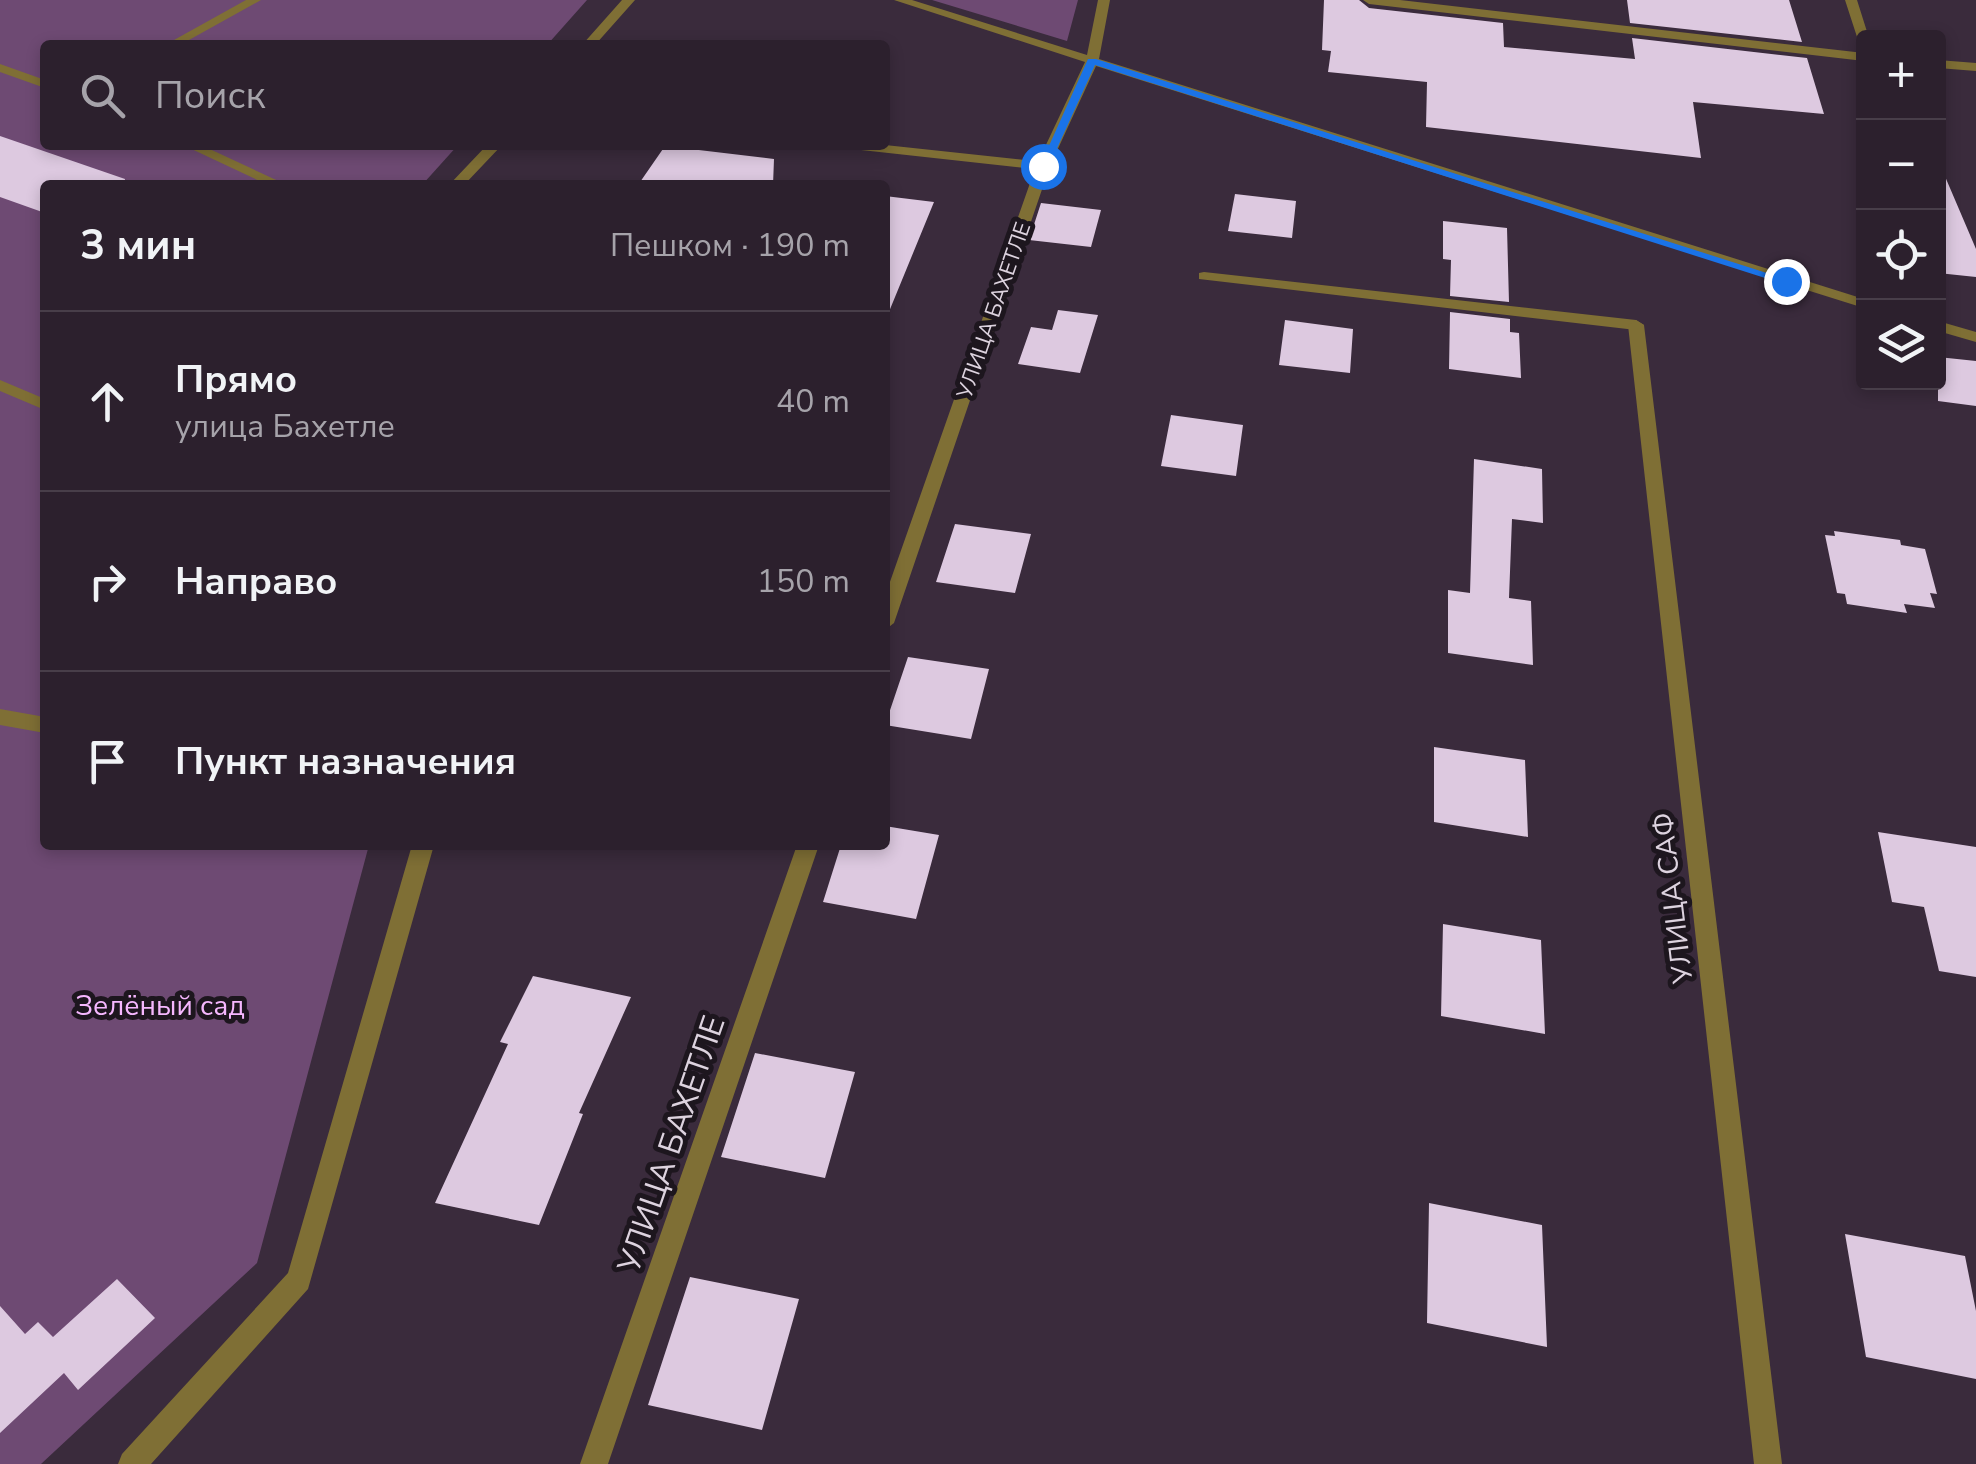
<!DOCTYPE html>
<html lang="ru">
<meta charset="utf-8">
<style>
:root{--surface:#2c202d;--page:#342835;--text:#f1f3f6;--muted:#a6a3aa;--line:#483e49}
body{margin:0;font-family:"Nunito Sans",sans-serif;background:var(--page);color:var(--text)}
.controls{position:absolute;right:30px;top:30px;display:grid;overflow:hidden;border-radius:10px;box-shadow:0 5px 15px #0003}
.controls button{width:90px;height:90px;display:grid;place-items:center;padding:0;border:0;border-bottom:2px solid var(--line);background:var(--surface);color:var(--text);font:50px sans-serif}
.stop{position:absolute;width:30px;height:30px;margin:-22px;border:8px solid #1a73e8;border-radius:50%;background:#fff}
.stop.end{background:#1a73e8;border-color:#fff;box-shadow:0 2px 10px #0008}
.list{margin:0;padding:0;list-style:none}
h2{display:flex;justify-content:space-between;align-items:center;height:130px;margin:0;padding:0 40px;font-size:42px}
h2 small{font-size:32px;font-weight:400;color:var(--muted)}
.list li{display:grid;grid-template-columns:65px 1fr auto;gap:30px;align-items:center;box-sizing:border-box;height:180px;padding:0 40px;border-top:2px solid var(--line)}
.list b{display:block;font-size:38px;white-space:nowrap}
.list p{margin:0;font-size:32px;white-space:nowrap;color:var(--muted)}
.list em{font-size:32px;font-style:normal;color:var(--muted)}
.icon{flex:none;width:55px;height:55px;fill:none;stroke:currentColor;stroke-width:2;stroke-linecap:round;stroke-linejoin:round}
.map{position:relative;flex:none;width:1976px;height:1464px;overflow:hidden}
.search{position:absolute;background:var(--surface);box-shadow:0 5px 15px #0003;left:40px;top:40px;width:850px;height:110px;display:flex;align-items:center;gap:25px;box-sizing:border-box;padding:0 35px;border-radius:10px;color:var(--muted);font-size:38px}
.panel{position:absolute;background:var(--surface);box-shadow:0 5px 15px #0003;left:40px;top:180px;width:850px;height:670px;border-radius:10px}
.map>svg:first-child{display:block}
</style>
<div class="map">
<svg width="1976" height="1464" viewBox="0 0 1976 1464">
<rect width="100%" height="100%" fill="#3a2b3c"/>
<!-- green -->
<path fill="#6e4a73" d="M0 0H587L547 45H45V145H458L422 185H45V845H369L257 1263 41 1464H0Z
M932 0H1078L1067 41Z"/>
<!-- building -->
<path fill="#ddc9e0" d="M1324 0H1359L1369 8 1503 23 1504 47 1635 59 1632 38 1807 58 1824 114 1693 102 1701 158 1426 127 1427 82 1328 72 1331 51 1322 50Z
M1627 0H1789L1802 42 1630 23Z
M0 136 125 179 124 185H45V213L0 197Z
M665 146 774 159 773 185H638Z
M1938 160 1976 249V277L1938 273Z
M1235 194 1296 201 1292 238 1228 231Z
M885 196 934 202 886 319H885Z
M1041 203 1101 210 1091 247 1029 240Z
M1443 221 1507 228 1509 302 1450 296 1451 260 1443 259Z
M1058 310 1098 315 1080 373 1018 364 1031 327 1052 330Z
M1450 312 1510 319V332L1519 333 1521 378 1449 369Z
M1285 320 1353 329 1350 373 1279 365Z
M1938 357 1976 361V406L1938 401Z
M1171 415 1243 425 1236 476 1161 466Z
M1474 459 1542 469 1543 523 1512 519 1509 598 1531 601 1533 665 1448 653V590L1470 593Z
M955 524 1031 534 1015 593 936 582Z
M1834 531 1900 540 1901 545 1925 549 1937 594 1930 593 1935 608 1904 604 1907 613 1847 604 1845 594 1837 593 1825 535 1835 536Z
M908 657 989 669 971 739 885 725Z
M1434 747 1525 760 1528 837 1434 822Z
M885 826 939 835 916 919 823 902 841 845H885Z
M1878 832 1976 847V977L1939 971 1924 907 1892 902Z
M1443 924 1541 940 1545 1034 1441 1016Z
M533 976 631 997 579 1113 583 1114 539 1225 435 1203 508 1044 500 1042Z
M755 1053 855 1072 825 1178 721 1157Z
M1429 1203 1542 1225 1547 1347 1427 1323Z
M1845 1234 1965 1256 1976 1311V1379L1866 1357Z
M690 1277 799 1299 762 1430 648 1405Z
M117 1279 155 1318 78 1390 64 1373 0 1433V1306L25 1334 38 1322 53 1337Z"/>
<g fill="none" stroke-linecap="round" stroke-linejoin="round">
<!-- service -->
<path fill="#7f6f35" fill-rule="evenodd" d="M246 0H261L180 45H165Z
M622 0H635L595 45H582Z
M1845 0H1857L1869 38H1864V44L1858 40Z
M0 64 45 80V88L0 72Z
M183 145H201L287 185H268Z
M487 145H502L464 185H449Z
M845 145H885L1043 162 1050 166 1043 170 852 149Z
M1204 272 1636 320 1644 325 1636 330 1199 279V273Z
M0 380 45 399V410L0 391Z
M0 709 45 717V733L0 725Z
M412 845H434L308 1289 151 1464H118L122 1454 288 1273Z"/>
<!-- minor -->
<path fill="#7f6f35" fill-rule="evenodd" d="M894 0H912L1087 55 1098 0H1110L1099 59 1864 299V308L1096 66 1050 166 894 623 885 630V596L1036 166 1085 62Z
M1363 0H1400L1864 53V61L1369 4Z
M1938 60 1976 63V71L1938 68Z
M1636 320 1644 325 1782 1464H1754L1628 325Z
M1938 321 1976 332V342L1938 331Z
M797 845H819L608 1464H580Z"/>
</g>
<!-- route -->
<path fill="#1a73e8" d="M1088 59H1096L1792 281 1781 283 1095 65 1049 166 1039 168Z"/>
<g text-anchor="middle" stroke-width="10" stroke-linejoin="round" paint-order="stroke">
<!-- far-street labels -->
<g font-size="22" fill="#ddd3df" stroke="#1d161e">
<text transform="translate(993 310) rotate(-71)" y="8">УЛИЦА БАХЕТЛЕ</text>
</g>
<!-- street labels -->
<g font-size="28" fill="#ddd3df" stroke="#1d161e">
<text transform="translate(1672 898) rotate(-97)" y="10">УЛИЦА САФ</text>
</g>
<!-- park labels -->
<g font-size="28" fill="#f5b7fe" stroke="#1d161e">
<text x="160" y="1015">Зелёный сад</text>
</g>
<!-- near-street labels -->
<g font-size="32" fill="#ddd3df" stroke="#1d161e">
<text transform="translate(671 1144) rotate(-71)" y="11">УЛИЦА БАХЕТЛЕ</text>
</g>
</g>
</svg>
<div class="controls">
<button>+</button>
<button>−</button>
<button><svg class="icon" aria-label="locate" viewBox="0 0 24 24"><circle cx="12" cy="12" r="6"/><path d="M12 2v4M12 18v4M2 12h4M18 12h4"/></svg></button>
<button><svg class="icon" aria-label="layers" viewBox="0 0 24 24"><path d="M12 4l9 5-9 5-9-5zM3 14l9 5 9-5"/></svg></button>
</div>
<div class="stop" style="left:1043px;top:166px"></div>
<div class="stop end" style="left:1786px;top:281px"></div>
<div class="search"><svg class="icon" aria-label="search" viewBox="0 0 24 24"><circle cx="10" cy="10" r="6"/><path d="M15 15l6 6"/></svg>Поиск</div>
<section class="panel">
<h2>3 мин<small>Пешком · 190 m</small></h2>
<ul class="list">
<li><svg class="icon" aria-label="ahead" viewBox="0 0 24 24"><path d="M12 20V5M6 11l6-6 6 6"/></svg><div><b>Прямо</b><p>улица Бахетле</p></div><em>40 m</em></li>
<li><svg class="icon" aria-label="right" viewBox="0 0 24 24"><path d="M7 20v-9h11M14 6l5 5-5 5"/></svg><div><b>Направо</b></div><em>150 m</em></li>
<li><svg class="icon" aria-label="arrive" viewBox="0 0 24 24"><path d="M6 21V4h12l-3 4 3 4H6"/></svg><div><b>Пункт назначения</b></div></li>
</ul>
</section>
</div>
